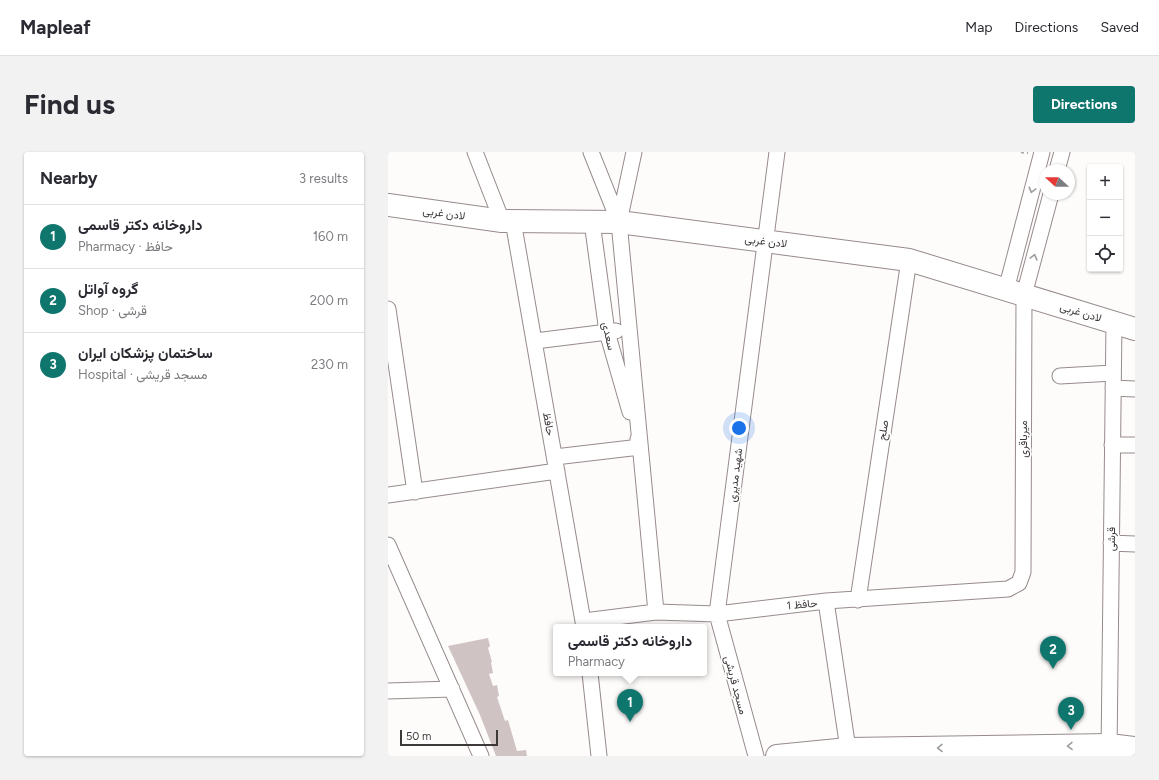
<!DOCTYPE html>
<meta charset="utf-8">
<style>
:root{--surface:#fff;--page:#f2f2f3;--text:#2b2b33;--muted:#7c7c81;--line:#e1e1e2;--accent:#0f766e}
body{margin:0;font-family:Figtree,Vazirmatn,sans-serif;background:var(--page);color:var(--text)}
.controls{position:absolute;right:12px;top:12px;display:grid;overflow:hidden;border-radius:4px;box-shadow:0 1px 3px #0004}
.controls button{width:36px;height:36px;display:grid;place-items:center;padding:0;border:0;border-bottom:1px solid var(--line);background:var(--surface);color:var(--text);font:20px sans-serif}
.compass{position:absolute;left:651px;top:12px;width:36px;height:36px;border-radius:50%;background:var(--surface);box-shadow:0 1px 3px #0004;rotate:291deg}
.scale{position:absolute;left:12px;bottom:10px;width:98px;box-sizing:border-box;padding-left:4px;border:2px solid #3e3939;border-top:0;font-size:11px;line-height:14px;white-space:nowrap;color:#3e3939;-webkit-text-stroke:3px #fff;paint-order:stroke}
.you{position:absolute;left:351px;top:276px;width:14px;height:14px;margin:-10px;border:3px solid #fff;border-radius:50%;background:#1a73e8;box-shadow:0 0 0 6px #1a73e833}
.badge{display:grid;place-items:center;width:26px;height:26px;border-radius:50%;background:var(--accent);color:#fff;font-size:13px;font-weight:700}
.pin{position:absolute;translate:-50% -33px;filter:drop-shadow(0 1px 2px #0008)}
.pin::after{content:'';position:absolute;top:21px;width:14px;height:12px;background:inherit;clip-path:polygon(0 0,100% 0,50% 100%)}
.popup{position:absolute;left:165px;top:472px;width:154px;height:52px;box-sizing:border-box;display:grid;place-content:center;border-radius:4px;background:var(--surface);filter:drop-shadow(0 1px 3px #0005);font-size:13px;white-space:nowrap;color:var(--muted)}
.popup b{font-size:15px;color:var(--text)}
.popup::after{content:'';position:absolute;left:50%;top:100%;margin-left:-8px;border:8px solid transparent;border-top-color:var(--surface)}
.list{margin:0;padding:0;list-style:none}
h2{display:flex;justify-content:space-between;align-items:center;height:52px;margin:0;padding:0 16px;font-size:17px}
h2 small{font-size:13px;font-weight:400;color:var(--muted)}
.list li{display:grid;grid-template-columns:26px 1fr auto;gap:12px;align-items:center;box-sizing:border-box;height:64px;padding:0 16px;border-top:1px solid var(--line)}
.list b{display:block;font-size:15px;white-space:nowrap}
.list p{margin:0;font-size:13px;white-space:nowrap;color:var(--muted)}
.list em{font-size:13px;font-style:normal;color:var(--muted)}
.icon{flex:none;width:22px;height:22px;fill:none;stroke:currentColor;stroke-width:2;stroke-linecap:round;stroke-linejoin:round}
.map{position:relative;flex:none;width:747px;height:604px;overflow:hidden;border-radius:4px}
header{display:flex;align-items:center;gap:24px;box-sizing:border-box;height:56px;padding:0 20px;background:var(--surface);border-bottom:1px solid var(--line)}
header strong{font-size:19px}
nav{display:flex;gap:22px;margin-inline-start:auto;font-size:14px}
.intro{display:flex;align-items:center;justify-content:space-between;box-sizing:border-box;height:96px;padding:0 24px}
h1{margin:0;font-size:28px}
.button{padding:10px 18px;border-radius:4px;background:var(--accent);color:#fff;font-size:14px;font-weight:700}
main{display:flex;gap:24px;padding:0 24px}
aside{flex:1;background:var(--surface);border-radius:4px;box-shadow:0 1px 3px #0004}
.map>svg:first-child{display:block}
</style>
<header>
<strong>Mapleaf</strong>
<nav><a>Map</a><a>Directions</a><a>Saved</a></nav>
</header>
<div class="intro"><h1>Find us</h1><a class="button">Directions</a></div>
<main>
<aside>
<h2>Nearby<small>3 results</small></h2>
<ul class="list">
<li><span class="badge">1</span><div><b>داروخانه دکتر قاسمی</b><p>Pharmacy · حافظ</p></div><em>160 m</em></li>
<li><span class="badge">2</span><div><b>گروه آواتل</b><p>Shop · قرشی</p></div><em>200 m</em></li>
<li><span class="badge">3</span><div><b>ساختمان پزشکان ایران</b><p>Hospital · مسجد قریشی</p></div><em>230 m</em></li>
</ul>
</aside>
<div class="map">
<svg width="747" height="604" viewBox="0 0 747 604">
<rect width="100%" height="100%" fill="#fefbfb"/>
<!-- building -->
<path fill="#d0c3c4" d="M100 486 102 494 100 496 104 510H103L105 521 101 522 105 534 109 533 111 544 109 545 117 569 120 568 129 599 138 598 139 604H108L92 563 60 494Z"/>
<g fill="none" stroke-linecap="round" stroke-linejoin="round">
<!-- street casing -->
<g stroke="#978b8c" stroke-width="17">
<path id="street" d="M87 0 114 69
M203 0 231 70 268 460
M669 18 674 0
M125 69 196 475
M204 70 219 180 242 260
M231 70 246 0
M618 138 654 0
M0 157 27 340
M147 189 228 179
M672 224 725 221
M725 236 747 237
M724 293H747
M167 305 252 295 250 287
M0 343 169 319
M723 391 747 392
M0 393 93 604
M470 448 521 108
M438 449 460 597
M196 469 268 460 329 462 438 449 620 437 631 431 635 420 636 143 663 42
M202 521 211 604
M0 539 64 537
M721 601 726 170
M368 604 329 462 389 0"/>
</g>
<!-- secondary casing -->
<g stroke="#978b8c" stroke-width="24">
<path id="secondary" d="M0 53 114 69 231 70 521 108 747 177
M389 604 460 597 721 593 747 596"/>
</g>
<!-- path -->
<path stroke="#aca8a8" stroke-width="2.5" stroke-dasharray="3 3" stroke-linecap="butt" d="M633 0 640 1"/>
<!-- street -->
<use href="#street" stroke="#fff" stroke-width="15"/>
<!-- secondary -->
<use href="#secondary" stroke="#fff" stroke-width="22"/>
</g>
<!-- one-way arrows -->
<defs><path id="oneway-chevron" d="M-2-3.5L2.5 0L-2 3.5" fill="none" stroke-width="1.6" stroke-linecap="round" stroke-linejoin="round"/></defs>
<g stroke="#9e9c9c">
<use href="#oneway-chevron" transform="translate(644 38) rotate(105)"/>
<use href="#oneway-chevron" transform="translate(646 105) rotate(-75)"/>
<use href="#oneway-chevron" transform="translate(682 594) rotate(179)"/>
<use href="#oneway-chevron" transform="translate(552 596) rotate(179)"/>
</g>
<g text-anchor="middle" stroke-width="3.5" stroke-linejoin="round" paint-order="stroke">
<!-- street labels -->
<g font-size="11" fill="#3e3939" stroke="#fff">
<text transform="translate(56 61) rotate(8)" y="4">لادن غربی</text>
<text transform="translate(378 89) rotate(7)" y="4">لادن غربی</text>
<text transform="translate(693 160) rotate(17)" y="4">لادن غربی</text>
<text transform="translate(221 184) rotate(77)" y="4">سعدی</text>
<text transform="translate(161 272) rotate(80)" y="4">حافظ</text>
<text transform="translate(495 278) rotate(-81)" y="4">صلح</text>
<text transform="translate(635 287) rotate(-90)" y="4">میرباقری</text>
<text transform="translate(347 323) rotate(-83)" y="4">شهید مدیری</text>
<text transform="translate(723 387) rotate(-89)" y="4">قرشی</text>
<text transform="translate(414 452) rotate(-6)" y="4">حافظ 1</text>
<text transform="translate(348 533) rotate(75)" y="4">مسجد قریشی</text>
</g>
</g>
</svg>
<div class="controls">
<button>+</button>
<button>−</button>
<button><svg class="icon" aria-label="locate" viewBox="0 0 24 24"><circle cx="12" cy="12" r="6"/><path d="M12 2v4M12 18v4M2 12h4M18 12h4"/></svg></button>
</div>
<svg class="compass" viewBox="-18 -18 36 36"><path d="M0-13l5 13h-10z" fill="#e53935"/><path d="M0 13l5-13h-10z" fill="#7c7c81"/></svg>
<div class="scale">50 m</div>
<div class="you"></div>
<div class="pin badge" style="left:242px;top:570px">1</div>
<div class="popup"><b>داروخانه دکتر قاسمی</b>Pharmacy</div>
<div class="pin badge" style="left:665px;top:517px">2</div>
<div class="pin badge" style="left:683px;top:578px">3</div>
</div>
</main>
